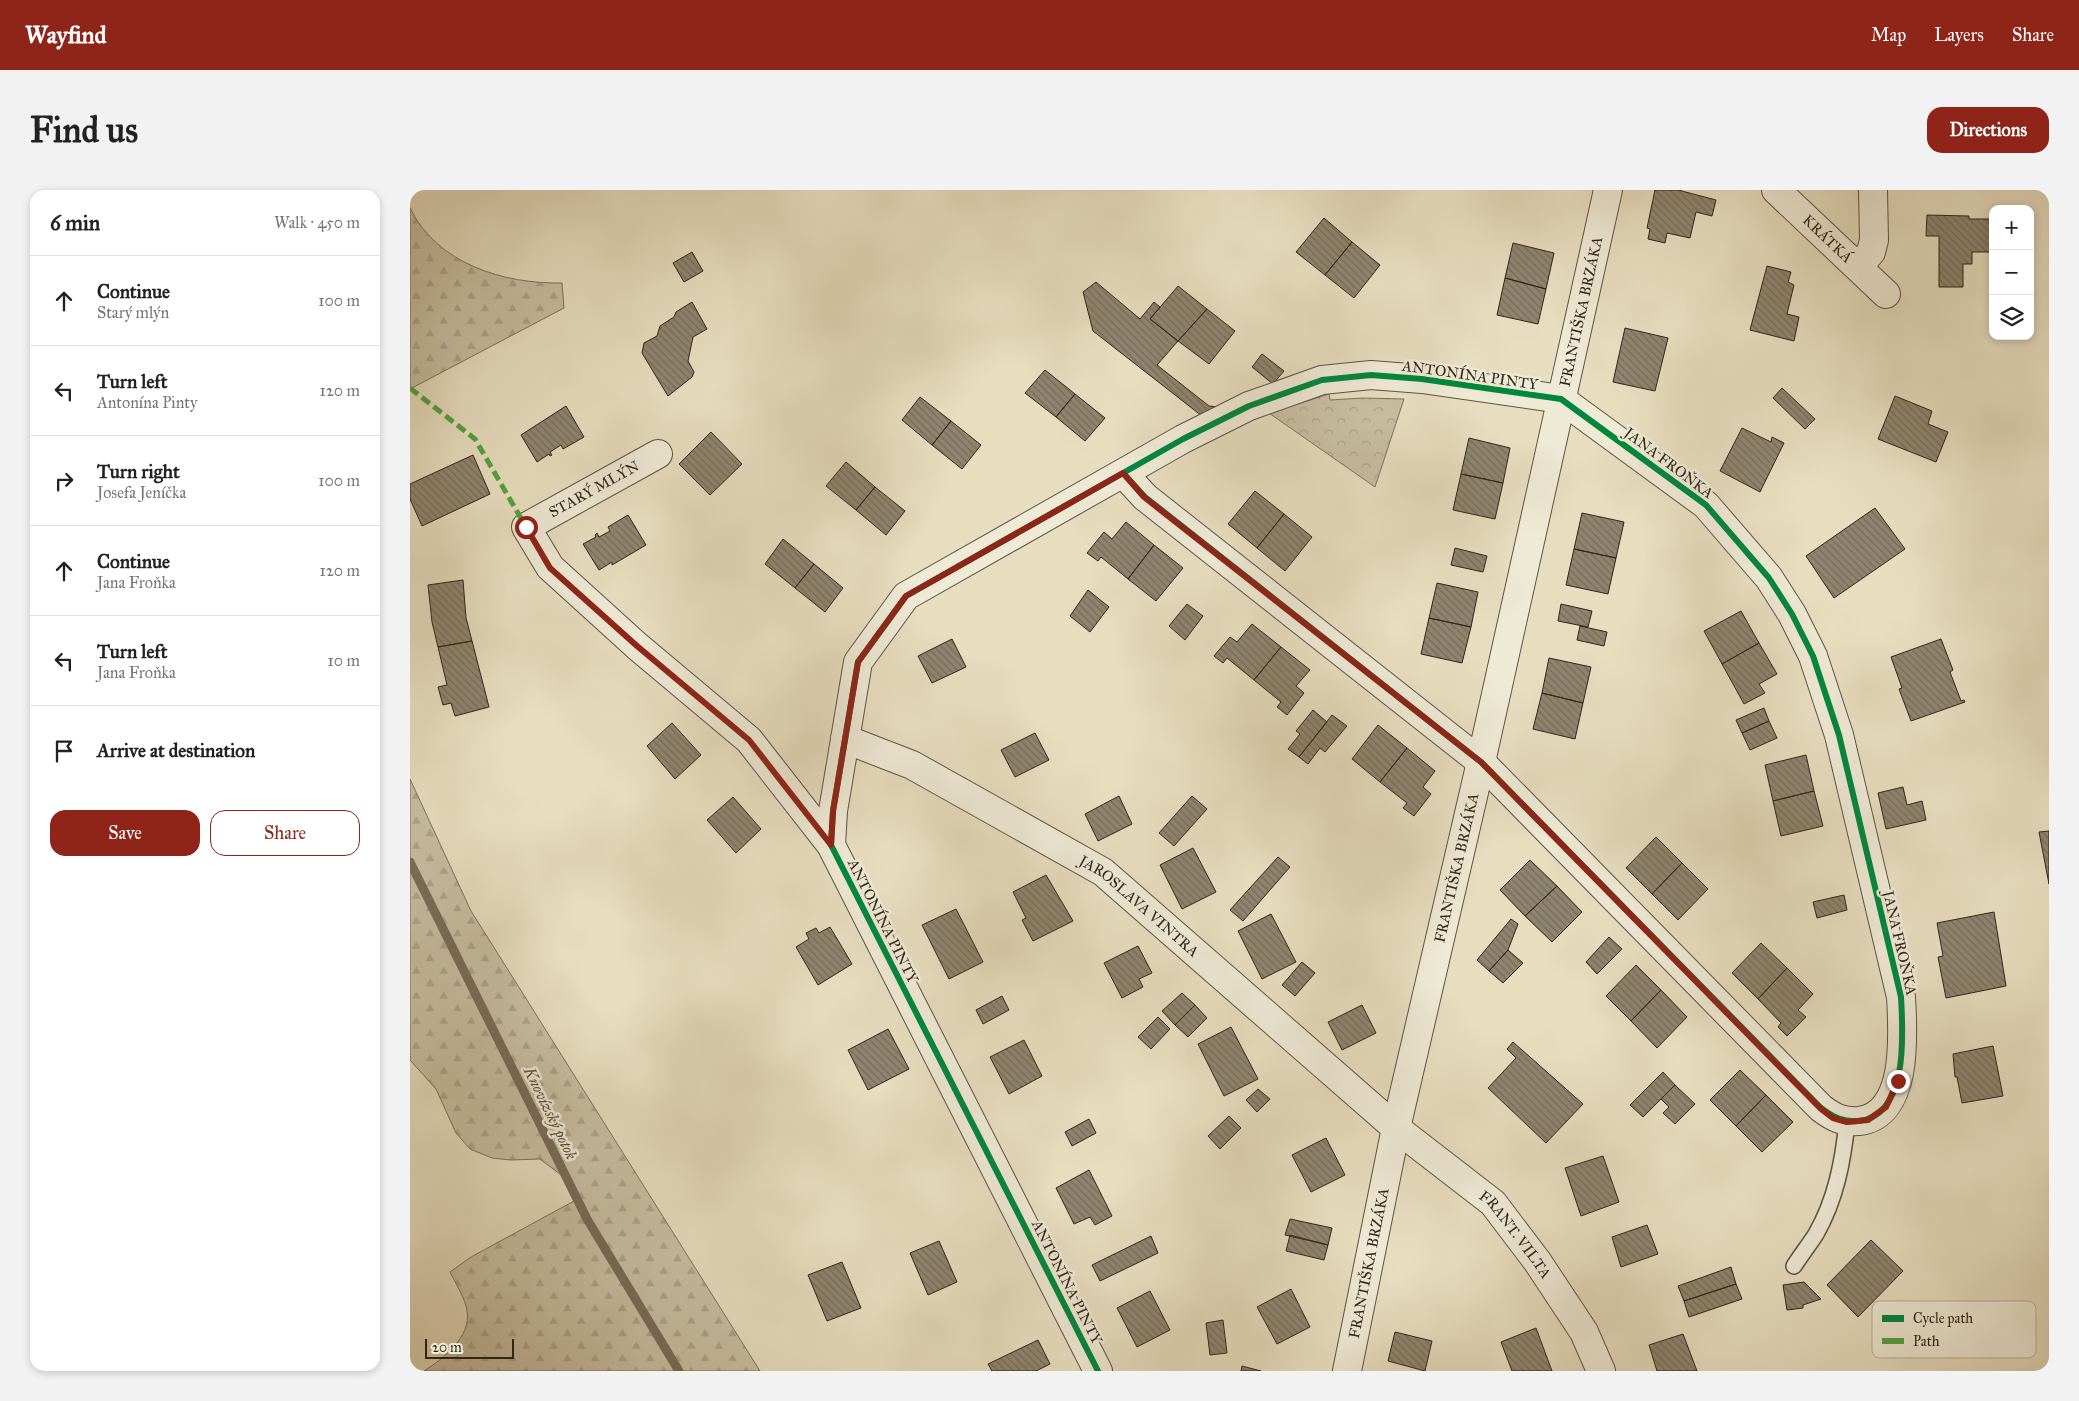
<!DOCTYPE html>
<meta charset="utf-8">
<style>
:root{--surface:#fff;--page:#f2f2f2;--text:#222;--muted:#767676;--line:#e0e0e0;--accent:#8f2418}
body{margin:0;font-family:"IM FELL Great Primer",serif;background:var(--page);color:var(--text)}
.controls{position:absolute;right:15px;top:15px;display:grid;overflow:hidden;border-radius:10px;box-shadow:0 2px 8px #0003}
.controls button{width:45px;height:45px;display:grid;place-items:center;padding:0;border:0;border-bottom:1px solid var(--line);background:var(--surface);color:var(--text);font:25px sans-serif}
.scale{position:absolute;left:15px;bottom:12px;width:89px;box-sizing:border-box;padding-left:5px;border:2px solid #302517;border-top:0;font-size:14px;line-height:18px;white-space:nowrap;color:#302517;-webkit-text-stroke:4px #efead6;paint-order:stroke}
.stop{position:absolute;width:15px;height:15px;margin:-11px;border:4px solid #8f2418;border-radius:50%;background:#fff}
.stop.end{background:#8f2418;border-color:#fff;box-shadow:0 1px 5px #0008}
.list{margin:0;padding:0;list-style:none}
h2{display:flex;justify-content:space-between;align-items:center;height:65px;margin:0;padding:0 20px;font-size:21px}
h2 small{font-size:16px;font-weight:400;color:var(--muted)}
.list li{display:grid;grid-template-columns:32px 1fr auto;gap:15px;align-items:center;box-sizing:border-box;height:90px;padding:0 20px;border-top:1px solid var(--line)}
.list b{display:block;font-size:19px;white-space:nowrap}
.list p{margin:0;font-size:16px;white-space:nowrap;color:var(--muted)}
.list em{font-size:16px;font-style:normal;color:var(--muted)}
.actions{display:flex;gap:10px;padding:15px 20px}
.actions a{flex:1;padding:11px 0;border:1px solid var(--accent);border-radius:15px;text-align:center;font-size:18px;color:var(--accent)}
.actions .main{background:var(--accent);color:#fff}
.icon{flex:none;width:28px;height:28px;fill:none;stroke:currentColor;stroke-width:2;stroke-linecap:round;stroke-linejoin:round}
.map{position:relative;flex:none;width:1639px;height:1181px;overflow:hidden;border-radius:15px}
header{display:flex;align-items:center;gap:30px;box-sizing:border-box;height:70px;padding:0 25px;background:var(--accent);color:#fff}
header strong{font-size:24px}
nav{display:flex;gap:28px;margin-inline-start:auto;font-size:18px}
.intro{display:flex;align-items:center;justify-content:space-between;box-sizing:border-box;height:120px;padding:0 30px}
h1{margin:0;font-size:35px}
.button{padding:12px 22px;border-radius:15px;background:var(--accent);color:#fff;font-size:18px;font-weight:700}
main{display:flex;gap:30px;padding:0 30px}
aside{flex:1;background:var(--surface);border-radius:15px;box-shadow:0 2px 8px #0003}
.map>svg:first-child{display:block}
</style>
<header>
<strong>Wayfind</strong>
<nav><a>Map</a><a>Layers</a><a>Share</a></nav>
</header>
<div class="intro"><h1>Find us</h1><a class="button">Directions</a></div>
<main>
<aside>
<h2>6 min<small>Walk · 450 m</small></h2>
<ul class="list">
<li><svg class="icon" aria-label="ahead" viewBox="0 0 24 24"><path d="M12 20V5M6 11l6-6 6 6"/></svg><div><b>Continue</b><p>Starý mlýn</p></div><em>100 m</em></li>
<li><svg class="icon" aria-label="left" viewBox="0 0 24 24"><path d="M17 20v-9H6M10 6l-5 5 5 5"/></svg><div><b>Turn left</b><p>Antonína Pinty</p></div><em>120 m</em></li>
<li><svg class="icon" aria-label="right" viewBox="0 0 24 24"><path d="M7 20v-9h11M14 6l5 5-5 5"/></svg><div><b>Turn right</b><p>Josefa Jeníčka</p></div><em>100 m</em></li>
<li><svg class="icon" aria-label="ahead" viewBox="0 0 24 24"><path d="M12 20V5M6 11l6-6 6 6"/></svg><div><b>Continue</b><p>Jana Froňka</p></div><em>120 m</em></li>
<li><svg class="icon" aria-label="left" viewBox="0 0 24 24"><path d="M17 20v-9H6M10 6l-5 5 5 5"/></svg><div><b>Turn left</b><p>Jana Froňka</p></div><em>10 m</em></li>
<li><svg class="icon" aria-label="arrive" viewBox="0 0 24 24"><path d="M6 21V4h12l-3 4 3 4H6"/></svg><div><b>Arrive at destination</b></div></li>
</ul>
<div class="actions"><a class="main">Save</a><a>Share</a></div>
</aside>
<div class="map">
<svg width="1639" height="1181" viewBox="0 0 1639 1181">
<defs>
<pattern id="forest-firs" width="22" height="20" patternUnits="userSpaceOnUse" patternTransform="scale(1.25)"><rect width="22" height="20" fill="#c8bfa3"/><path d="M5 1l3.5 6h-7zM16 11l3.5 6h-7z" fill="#aca48c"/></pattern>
<pattern id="park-crowns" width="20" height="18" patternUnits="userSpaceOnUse" patternTransform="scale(1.25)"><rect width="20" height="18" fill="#c8bfa3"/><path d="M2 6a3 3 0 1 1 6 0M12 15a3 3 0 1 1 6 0" fill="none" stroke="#aca48c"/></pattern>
<pattern id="building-back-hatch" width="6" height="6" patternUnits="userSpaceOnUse" patternTransform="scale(1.25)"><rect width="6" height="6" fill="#8f856f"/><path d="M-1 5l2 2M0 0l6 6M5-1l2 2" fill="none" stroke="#756d5a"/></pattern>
</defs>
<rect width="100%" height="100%" fill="#e7dec0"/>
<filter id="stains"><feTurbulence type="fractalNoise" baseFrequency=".004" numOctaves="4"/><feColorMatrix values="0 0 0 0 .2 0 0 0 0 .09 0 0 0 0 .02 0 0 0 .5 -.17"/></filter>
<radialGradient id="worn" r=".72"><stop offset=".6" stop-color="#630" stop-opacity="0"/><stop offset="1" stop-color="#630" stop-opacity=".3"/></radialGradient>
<!-- forest -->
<path fill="url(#forest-firs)" stroke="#7c725d" d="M0 18C27 74 94 94 152 93L154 118 0 199Z
M0 589 61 721 350 1181H14C33 1169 62 1146 57 1121 56 1110 45 1092 40 1082L61 1067 164 1011 163 994 130 969 101 970 82 968 60 959 46 943 26 899 0 870Z"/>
<!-- park -->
<path fill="url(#park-crowns)" stroke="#7c725d" d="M919 204 920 210 953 208 994 209 965 297 859 223Z"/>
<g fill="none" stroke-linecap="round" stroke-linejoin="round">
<!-- stream -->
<path stroke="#796e5a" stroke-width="9" d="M0 672 177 1029 269 1181"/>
</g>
<!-- building -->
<path fill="url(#building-back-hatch)" stroke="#302517" d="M1245 0H1268L1306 10 1302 26 1286 22 1280 48 1257 43 1255 53 1238 49 1240 39 1237 38Z
M1517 25 1559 26V29H1580V62H1562V74H1553V97H1529V46H1516Z
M914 28 942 52 915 85 886 62Z
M942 52 970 75 944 108 915 85Z
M1103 53 1144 63 1136 99 1095 88Z
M282 62 293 81 274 92 263 73Z
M1357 76 1381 82 1378 92 1384 95 1377 124 1389 127 1384 151 1340 140Z
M1095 88 1136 99 1128 134 1087 125Z
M686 92 730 129 744 112 750 117 740 129 768 151 747 175 799 216 809 217 792 226 683 141 673 102Z
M768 96 797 119 768 151 740 129Z
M282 112 297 139 283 147 278 171 284 182 282 187 258 206 232 163 234 153 247 146 250 136 264 127 266 122Z
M797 119 825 141 799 174 768 151Z
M1215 138 1258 148 1245 201 1203 192Z
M852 164 874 181 863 194 842 177Z
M635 180 665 204 646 227 615 203Z
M1372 198 1405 229 1395 239 1363 208Z
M665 204 695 228 675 251 646 227Z
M1485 206 1522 221 1518 234 1538 242 1526 272 1468 249Z
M510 207 541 231 522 255 492 230Z
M156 216 174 247 153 259 151 255 140 262 142 265 140 266 139 264 127 272 111 245Z
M541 231 571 255 552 279 522 255Z
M1332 238 1361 252 1362 247 1374 253 1350 302 1310 281Z
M301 242 332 274 300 305 269 274Z
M1059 248 1100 258 1093 293 1051 284Z
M63 265 80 304 12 336 0 309V294Z
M436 272 465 297 446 320 416 296Z
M1051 284 1093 293 1085 329 1043 320Z
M465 297 495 321 476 345 446 320Z
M845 301 874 324 847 358 818 334Z
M1465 318 1495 359 1424 408 1396 366Z
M1172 323 1214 332 1206 368 1164 359Z
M874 324 902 347 875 381 847 358Z
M218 325 236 355 202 375V372L189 380 173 354 186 347 185 345 187 343 189 347 200 341 198 337Z
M716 332 744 355 718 389 691 367 688 371 677 363 694 342 702 349Z
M373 349 404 374 385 398 355 374Z
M744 355 773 378 746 411 718 389Z
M1045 358 1077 366 1073 382 1041 375Z
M1164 359 1206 368 1198 404 1156 395Z
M404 374 433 398 415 422 385 398Z
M53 390 56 428 62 451 28 457 22 432 18 395Z
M1027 393 1068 402 1061 437 1019 428Z
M678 400 699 417 680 442 660 426Z
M777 414 793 426 775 450 759 436Z
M1151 414 1182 421 1178 437 1148 431Z
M1331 421 1349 453 1312 474 1294 441Z
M1019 428 1061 437 1052 473 1011 464Z
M842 434 871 457 844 490 817 468 813 473 804 466 820 447 827 452Z
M1170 436 1197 442 1194 456 1167 450Z
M542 449 556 477 522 493 508 466Z
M1531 449 1543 480 1540 482 1551 511 1554 510 1555 512 1501 531 1489 499 1492 498 1481 467Z
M62 451 79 517 45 526 41 513 33 515 28 497 37 495 28 457Z
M1349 453 1367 484 1349 494 1355 503 1334 514 1312 474Z
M871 457 900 480 886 496 894 503 877 525 867 517 871 512 844 490Z
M1139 468 1181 477 1173 513 1132 503Z
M1132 503 1173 513 1165 549 1123 539Z
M1354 518 1359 531 1332 543 1326 530Z
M903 520 917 532 889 567 878 559 890 544 886 541Z
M922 525 937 536 915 562 910 558 898 574 889 567Z
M1359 531 1367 548 1340 560 1332 543Z
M262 533 291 565 265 589 237 556Z
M968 535 997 558 970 592 942 569Z
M625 543 639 570 605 587 591 560Z
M997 558 1025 581 1013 597 1021 604 1004 626 993 618 997 613 970 592Z
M1396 565 1404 601 1363 611 1355 575Z
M1493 597 1497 615 1512 611 1516 630 1476 639 1468 603Z
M1404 601 1413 636 1371 646 1363 611Z
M709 606 722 634 688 651 675 624Z
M782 606 797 619 764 656 749 643Z
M323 607 351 639 326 663 297 630Z
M1639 641V694L1629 642Z
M1246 647 1272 673 1242 704 1216 678Z
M783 658 806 702 772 719 750 675Z
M868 667 880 677 833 731 820 720Z
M1120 670 1147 696 1115 726 1090 700Z
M1272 673 1298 699 1268 730 1242 704Z
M636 685 663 731 623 751 612 730 616 728 603 702Z
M1147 696 1172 722 1142 752 1115 726Z
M1434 705 1437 720 1407 728 1403 712Z
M546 719 573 772 539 789 512 735Z
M1584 722 1596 796 1536 808 1528 767 1533 766 1527 733Z
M861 724 886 772 852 789 828 741Z
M1101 729 1108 734 1098 760 1079 781 1067 770Z
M420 737 442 774 408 795 386 757 399 749 396 743 406 738 409 743Z
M1199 747 1212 759 1187 784 1176 772Z
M1351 753 1377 778 1348 809 1322 783Z
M728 756 742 783 729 789 733 797 712 808 694 773Z
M1098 760 1113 773 1093 793 1079 781Z
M892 772 905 783 885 806 872 795Z
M1226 775 1251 800 1221 831 1196 806Z
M1377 778 1403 804 1388 820 1396 827 1377 846 1368 837 1371 833 1348 809Z
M1251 800 1277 827 1247 858 1221 831Z
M772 803 785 815 765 835 752 821Z
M592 806 599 820 573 834 566 820Z
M785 815 797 828 778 847 765 835Z
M952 815 966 843 932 860 918 832Z
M748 827 760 839 741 859 728 847Z
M821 837 848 889 814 906 788 854Z
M478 839 499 879 458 900 438 860Z
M614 850 632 886 599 904 580 867Z
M1103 852 1173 914 1136 953 1078 898 1106 868 1097 859Z
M1583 856 1593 906 1552 913 1547 887H1545L1543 864Z
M1330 880 1356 905 1326 936 1300 910Z
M1253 882 1265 895 1233 927 1220 915Z
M1265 895 1285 914 1265 934 1253 923 1259 917 1251 909Z
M848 899 860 909 847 922 836 910Z
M1356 905 1383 932 1352 962 1326 936Z
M819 926 831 938 810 959 798 946Z
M679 929 686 943 662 956 655 942Z
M916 948 935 985 901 1002 882 965Z
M1193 966 1209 1012 1171 1026 1155 978Z
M679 980 702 1026 685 1035 680 1027 664 1034 646 998Z
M880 1029 922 1038 918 1055 875 1045Z
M1237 1035 1248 1064 1211 1077 1202 1047Z
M880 1045 918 1055 914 1070 876 1061Z
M741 1046 748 1063 690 1091 682 1075Z
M1461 1050 1493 1081 1448 1127 1417 1095Z
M529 1051 547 1092 518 1105 500 1063Z
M432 1072 451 1118 417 1131 398 1085Z
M1321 1077 1326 1094 1274 1111 1268 1096Z
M1394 1092 1411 1109 1393 1115V1118L1377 1120 1373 1095Z
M1326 1094 1332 1109 1279 1127 1274 1111Z
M881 1099 900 1137 867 1154 847 1117Z
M740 1101 760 1140 727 1157 707 1118Z
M813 1130 817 1163 800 1165 796 1133Z
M1126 1138 1142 1181H1102L1091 1152Z
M985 1142 1022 1151 1015 1181 978 1171Z
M1273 1144 1287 1181H1247L1239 1155Z
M628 1150 640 1174 626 1181H582L578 1174Z
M832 1176 851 1181H831Z"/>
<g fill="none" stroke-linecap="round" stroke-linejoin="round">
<!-- lane casing -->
<g stroke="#5e5341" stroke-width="18">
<path id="lane" d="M1384 1076C1391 1065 1399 1055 1406 1044 1426 1009 1433 971 1437 932"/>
</g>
<!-- street casing -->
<g stroke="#5e5341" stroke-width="30">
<g id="street">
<path id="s1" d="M1366 0 1476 104"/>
<path d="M1448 77 1461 62 1464 50 1463 0"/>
<path d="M248 264 116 337 140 377 227 456 339 550 421 655"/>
<path id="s2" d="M435 549 502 575 693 682 986 938 1083 1013 1127 1071 1174 1142 1191 1181"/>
<path d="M688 1181 421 655 423 621 448 472 496 406 773 249 839 216 912 190 961 185 1012 189 1151 209 1296 315 1359 388 1382 424 1403 466 1429 545 1491 807C1493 843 1499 925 1449 931 1433 932 1424 928 1411 918L1071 572 735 307 713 283"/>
<path id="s3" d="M937 1181 986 938 1071 572 1198 0"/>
</g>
</g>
<!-- lane -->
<use href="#lane" stroke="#efead6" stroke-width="15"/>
<!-- street -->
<use href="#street" stroke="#efead6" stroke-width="28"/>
<!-- quiet -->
<path stroke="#52a340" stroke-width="5" stroke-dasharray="10 5" stroke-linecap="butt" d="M0 198 65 249 116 337"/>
<!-- cycleway casing -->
<g stroke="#efead6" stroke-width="9">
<path id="cycleway" d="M688 1181 421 655 423 621 448 472 496 406 773 249 839 216 912 190 961 185 1012 189 1151 209 1296 315 1359 388 1382 424 1403 466 1429 545 1491 807C1493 843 1499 925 1449 931 1433 932 1424 928 1411 918L1071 572 735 307 713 283"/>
</g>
<!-- cycleway -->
<use href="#cycleway" stroke="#00873e" stroke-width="6"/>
</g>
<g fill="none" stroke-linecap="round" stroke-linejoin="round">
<!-- route -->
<path stroke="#8f2418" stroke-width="6" d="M116 337 140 378 227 456 339 550 421 655 423 621 448 472 496 406 713 283 734 307 1071 572 1410 918 1423 928 1437 932 1458 930 1476 917 1488 891"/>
</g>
<g text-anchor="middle" stroke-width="5" stroke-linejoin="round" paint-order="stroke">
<!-- street labels -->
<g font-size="15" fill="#302517" stroke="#efead6">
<text dy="5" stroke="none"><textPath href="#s1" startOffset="71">KRÁTKÁ</textPath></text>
<text dy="5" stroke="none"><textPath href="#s3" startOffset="1085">FRANTIŠKA BRZÁKA</textPath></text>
<text transform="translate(1060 185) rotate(8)" y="5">ANTONÍNA PINTY</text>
<text transform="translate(1259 273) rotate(37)" y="5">JANA FROŇKA</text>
<text transform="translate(184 299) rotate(-29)" y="5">STARÝ MLÝN</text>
<text dy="5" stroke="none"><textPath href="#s3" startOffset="515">FRANTIŠKA BRZÁKA</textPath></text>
<text dy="5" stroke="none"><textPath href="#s2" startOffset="340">JAROSLAVA VINTRA</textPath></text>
<text transform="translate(473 731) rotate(63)" y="5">ANTONÍNA PINTY</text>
<text transform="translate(1490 753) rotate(77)" y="5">JANA FROŇKA</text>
<text dy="5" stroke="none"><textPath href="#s2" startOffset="841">FRANT. VILTA</textPath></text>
<text dy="5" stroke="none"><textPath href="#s3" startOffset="110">FRANTIŠKA BRZÁKA</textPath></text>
<text transform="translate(657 1092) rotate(63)" y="5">ANTONÍNA PINTY</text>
</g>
<!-- water labels -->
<g font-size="16" font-style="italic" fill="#5a503e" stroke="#efead6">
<text transform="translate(141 923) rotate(64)" y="6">Knovízský potok</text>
</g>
</g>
<!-- legend -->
<rect x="1462" y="1111" width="164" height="57" rx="8" fill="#efead6" stroke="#b6af9d" stroke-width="1"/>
<rect x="1472" y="1125" width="22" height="7" fill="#00873e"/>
<rect x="1472" y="1148" width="22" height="6" fill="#52a340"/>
<g font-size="14" fill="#302517">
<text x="1503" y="1133">Cycle path</text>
<text x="1503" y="1156">Path</text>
</g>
<rect width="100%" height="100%" filter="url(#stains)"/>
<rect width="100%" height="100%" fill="url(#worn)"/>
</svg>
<div class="controls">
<button>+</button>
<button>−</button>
<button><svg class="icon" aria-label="layers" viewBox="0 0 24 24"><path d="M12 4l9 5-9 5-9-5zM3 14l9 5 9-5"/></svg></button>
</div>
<div class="scale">20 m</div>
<div class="stop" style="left:116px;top:337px"></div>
<div class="stop end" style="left:1488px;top:891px"></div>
</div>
</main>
